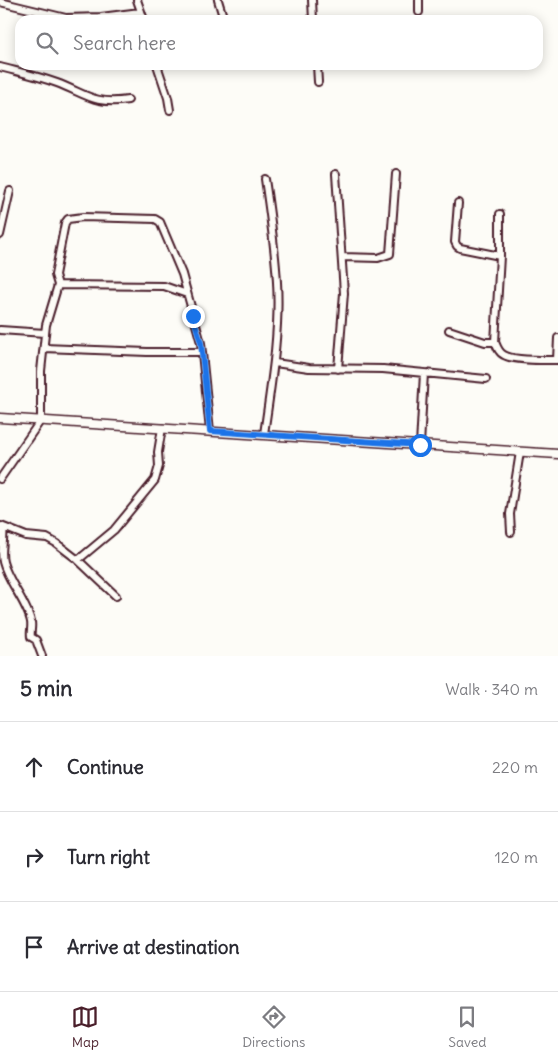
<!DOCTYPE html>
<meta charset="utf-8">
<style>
:root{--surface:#fff;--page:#f2f2f3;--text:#2b2b33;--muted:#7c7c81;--line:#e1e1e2;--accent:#4a1f2b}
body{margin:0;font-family:Delius,sans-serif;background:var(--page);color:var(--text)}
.stop{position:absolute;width:15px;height:15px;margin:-11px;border:4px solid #1a73e8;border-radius:50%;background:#fff}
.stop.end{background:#1a73e8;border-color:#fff;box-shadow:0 1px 5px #0008}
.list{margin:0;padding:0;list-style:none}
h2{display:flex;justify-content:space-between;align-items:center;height:65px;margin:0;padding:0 20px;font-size:21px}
h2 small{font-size:16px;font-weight:400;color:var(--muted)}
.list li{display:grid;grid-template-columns:32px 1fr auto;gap:15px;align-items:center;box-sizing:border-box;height:90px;padding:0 20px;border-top:1px solid var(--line)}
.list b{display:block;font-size:19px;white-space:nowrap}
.list em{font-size:16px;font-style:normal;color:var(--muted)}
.icon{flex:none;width:28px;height:28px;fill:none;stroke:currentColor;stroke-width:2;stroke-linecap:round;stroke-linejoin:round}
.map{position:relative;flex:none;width:558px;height:656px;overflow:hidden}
.search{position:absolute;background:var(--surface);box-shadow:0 2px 12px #0003;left:15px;right:15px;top:15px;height:55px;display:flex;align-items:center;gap:12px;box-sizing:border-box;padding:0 18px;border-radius:15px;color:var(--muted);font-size:19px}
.sheet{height:335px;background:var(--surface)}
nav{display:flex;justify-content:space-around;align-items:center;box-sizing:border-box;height:70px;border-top:1px solid var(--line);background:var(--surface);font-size:14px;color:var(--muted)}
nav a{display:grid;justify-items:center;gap:2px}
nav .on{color:var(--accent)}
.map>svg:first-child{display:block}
</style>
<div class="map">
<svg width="558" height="656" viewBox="0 0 558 656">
<rect width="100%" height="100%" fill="#fdfcf7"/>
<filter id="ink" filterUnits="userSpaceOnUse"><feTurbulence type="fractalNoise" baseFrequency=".02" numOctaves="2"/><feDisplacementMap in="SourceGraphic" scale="10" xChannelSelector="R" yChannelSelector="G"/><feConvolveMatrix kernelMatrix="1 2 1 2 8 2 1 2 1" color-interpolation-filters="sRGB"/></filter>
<g filter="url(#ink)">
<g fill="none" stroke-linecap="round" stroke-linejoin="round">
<!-- minor casing -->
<g stroke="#4a1f2b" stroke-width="10">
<path id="minor" d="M137 0 144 20
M218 0 224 20
M312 0 313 20
M0 2 66 18 101 17 140 12
M419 12V0
M157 65 168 98 170 110
M317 65 318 82
M0 67C19 72 38 76 57 83 86 94 94 105 128 100
M336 174 344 293 338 369
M458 203 455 242 457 246 460 248 500 256
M500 214V256L495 342C497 347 499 353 504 355 514 361 545 360 558 360
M0 235 10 191
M342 257 378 258 390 254 396 174
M58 285 164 286 187 294
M0 330 45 333
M449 330 485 342H495
M44 348 147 352H201
M557 360 558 338
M275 363 309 368 383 369 486 379
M264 434C271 385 280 332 277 282 275 248 270 213 265 179
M420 445 424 373
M0 479 41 420V371L46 325 58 285 55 275 65 223 68 219 83 217 155 219 160 222 182 274 201 343 210 431
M1 526 26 536 47 538 56 543 78 560 116 596
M3 527C5 539 0 550 3 562 8 582 28 604 31 622 32 627 30 632 31 637L36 640 42 656
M511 532 510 514 520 452
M78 560 114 530 155 480 159 466 158 452 162 428"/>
</g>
<!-- major casing -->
<g stroke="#4a1f2b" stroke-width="11">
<path id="major" d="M0 418 558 454"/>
</g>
<!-- minor -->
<use href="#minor" stroke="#fdfcf7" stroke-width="6"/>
<!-- major -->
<use href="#major" stroke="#fdfcf7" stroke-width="8"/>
</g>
</g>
<g fill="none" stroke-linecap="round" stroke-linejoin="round" filter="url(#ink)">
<!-- route -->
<path stroke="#1a73e8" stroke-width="6" d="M193 316 201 343 210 431 420 445"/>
</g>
</svg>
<div class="stop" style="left:420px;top:445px"></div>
<div class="stop end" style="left:193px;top:316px"></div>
<div class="search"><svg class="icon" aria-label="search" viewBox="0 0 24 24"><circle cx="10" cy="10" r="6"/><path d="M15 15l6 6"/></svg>Search here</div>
</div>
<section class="sheet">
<h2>5 min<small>Walk · 340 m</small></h2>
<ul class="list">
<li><svg class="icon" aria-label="ahead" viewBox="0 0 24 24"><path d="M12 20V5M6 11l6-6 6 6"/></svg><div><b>Continue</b></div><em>220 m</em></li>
<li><svg class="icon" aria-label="right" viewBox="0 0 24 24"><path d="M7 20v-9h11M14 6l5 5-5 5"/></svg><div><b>Turn right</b></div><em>120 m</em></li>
<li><svg class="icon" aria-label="arrive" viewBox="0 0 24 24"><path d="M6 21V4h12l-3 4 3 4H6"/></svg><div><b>Arrive at destination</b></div></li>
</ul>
</section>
<nav>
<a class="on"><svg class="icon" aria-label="map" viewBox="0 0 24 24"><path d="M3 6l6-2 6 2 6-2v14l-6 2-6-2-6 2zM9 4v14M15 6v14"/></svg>Map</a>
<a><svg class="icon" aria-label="directions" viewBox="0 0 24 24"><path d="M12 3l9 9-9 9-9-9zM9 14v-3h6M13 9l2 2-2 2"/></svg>Directions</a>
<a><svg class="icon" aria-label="saved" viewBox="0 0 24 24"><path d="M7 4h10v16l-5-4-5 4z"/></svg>Saved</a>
</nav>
